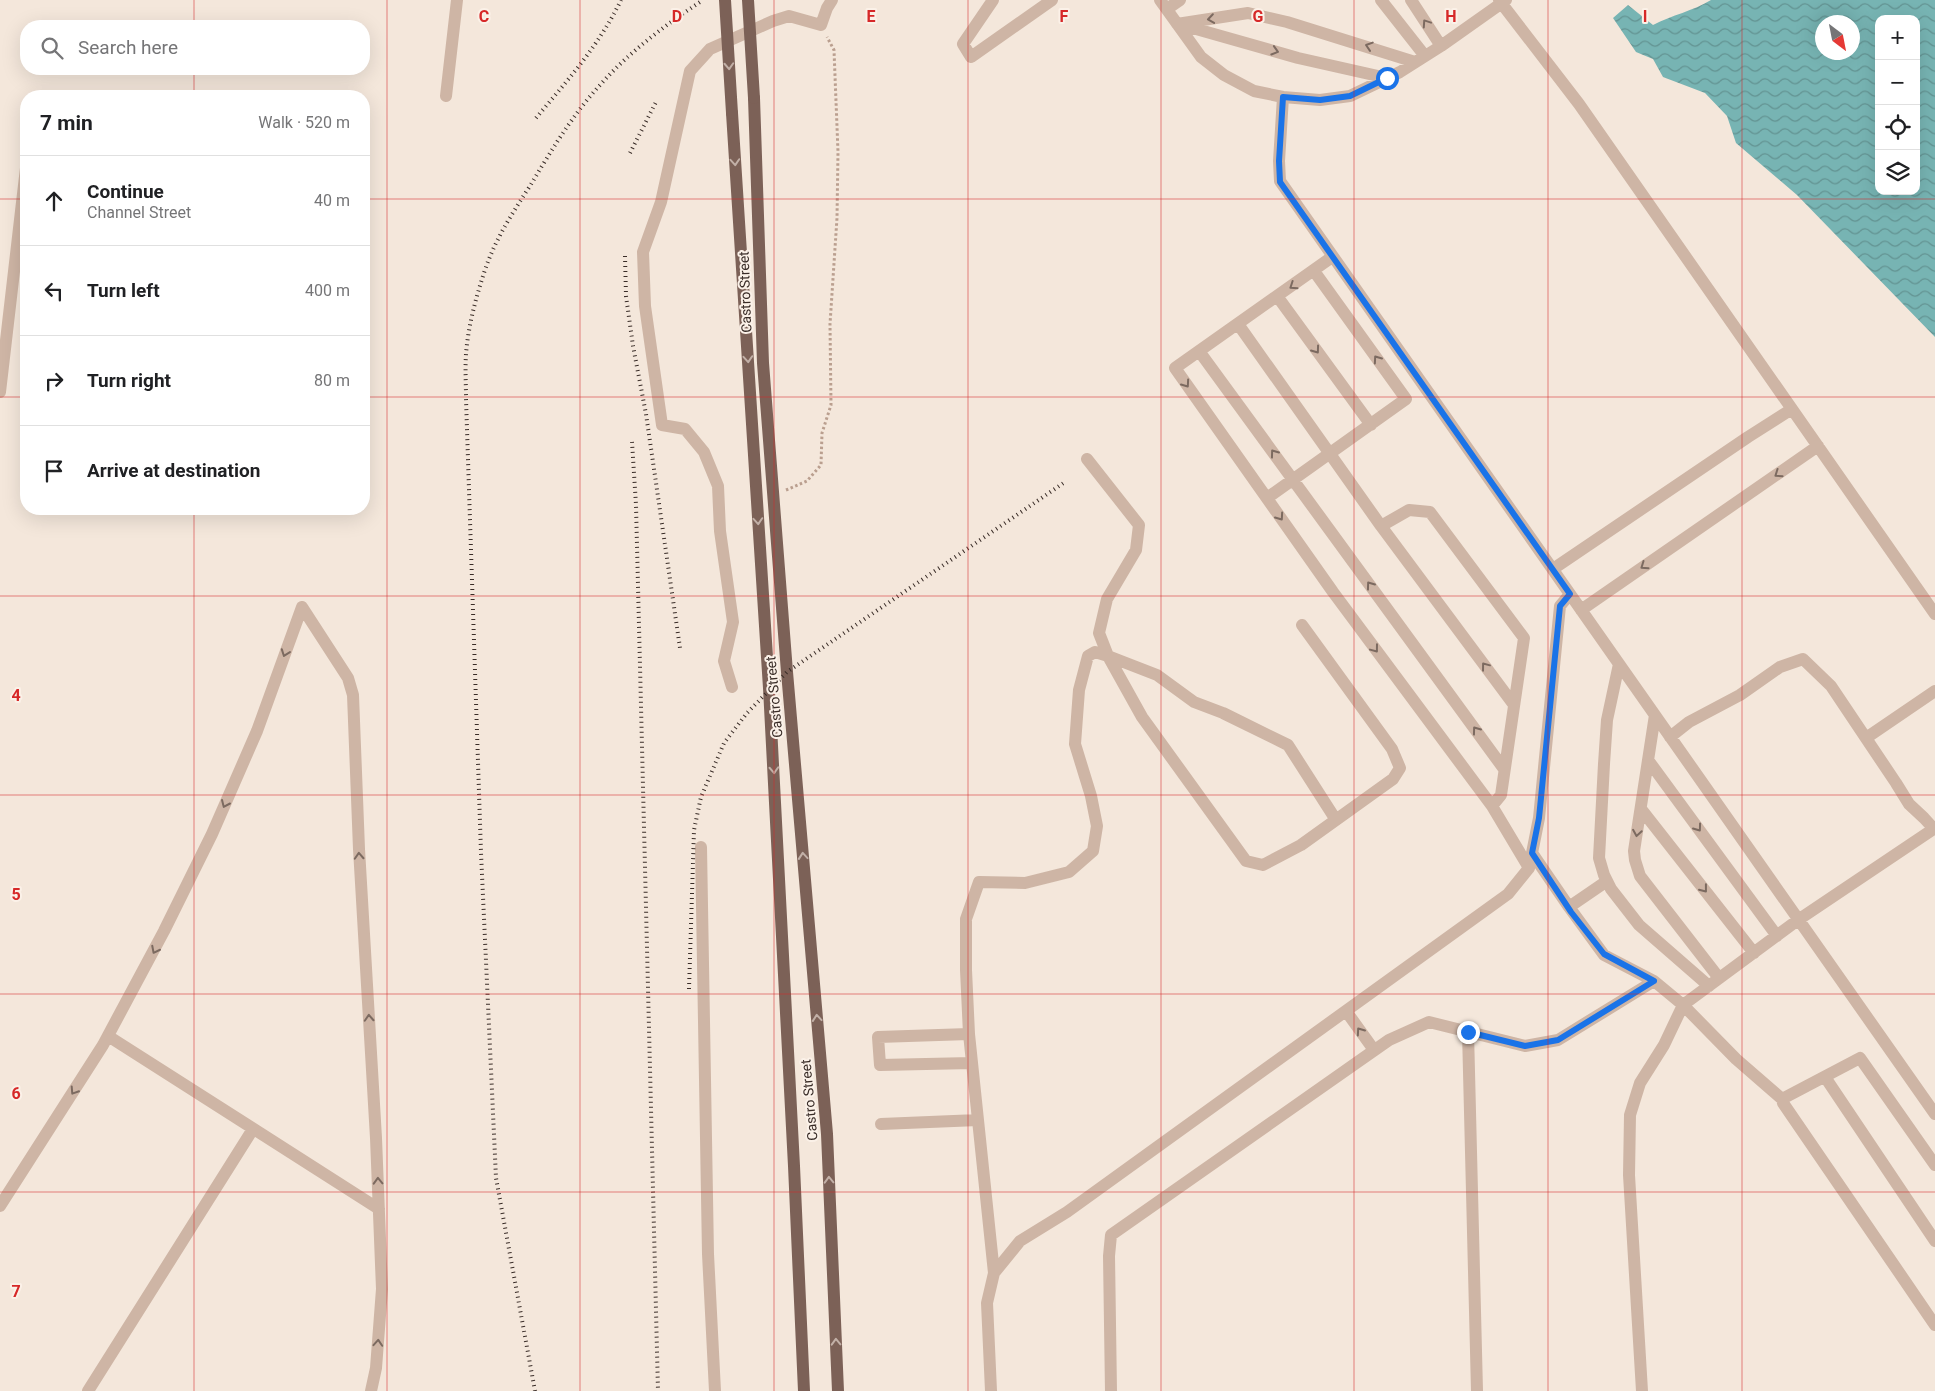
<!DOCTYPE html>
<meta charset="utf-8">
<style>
:root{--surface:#fff;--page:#f6f6f6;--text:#202124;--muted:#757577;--line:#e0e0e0}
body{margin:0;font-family:Roboto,sans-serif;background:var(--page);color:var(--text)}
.controls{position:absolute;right:15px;top:15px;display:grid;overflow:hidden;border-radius:10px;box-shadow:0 5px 20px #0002}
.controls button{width:45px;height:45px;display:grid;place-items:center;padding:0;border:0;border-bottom:1px solid var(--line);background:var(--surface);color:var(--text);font:25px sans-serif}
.compass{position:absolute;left:1815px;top:15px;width:45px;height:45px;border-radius:50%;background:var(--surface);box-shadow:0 5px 20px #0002;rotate:148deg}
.stop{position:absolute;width:15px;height:15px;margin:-11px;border:4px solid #1a73e8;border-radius:50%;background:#fff}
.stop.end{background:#1a73e8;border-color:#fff;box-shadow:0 1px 5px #0008}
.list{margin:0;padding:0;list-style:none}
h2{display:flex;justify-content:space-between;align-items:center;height:65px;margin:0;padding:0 20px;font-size:21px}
h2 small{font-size:16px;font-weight:400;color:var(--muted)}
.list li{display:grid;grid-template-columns:32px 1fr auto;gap:15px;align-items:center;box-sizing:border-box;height:90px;padding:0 20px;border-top:1px solid var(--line)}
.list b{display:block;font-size:19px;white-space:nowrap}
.list p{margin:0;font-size:16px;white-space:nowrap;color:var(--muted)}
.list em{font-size:16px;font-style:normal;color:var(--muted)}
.icon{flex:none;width:28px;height:28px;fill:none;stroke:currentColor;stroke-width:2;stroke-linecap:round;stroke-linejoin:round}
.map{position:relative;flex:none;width:1935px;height:1391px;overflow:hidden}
.search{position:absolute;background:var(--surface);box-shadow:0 5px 20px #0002;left:20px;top:20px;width:350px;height:55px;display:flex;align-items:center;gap:12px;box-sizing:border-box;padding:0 18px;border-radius:20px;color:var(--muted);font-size:19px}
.panel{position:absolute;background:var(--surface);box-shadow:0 5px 20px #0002;left:20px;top:90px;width:350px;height:425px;border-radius:20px}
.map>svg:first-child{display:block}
</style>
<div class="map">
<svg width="1935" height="1391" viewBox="0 0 1935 1391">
<defs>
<pattern id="water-waves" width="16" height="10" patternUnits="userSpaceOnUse" patternTransform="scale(1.25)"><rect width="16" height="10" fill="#77b4b3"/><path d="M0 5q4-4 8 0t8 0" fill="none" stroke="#639392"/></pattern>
</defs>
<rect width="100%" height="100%" fill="#f4e7db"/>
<!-- water -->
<path fill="url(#water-waves)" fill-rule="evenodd" d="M1711 0H1935V337L1797 195 1736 143 1727 116 1705 93 1663 77 1653 59 1636 52 1613 18 1628 5 1653 25C1672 15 1693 11 1711 0ZM1879 19H1916V191H1879ZM1822 22H1852V52H1822Z"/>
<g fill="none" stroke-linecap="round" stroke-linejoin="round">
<!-- path -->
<path stroke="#ba9f8f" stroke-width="3" stroke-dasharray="2.5 2.5" stroke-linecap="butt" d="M786 490 807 481 821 465 822 433 831 405 830 324 837 218 838 152 834 50 827 37"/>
<!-- minor -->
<path stroke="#ceb5a5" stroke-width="12" d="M993 0 963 44 971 57 1052 0
M1160 0 1201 57 1224 75 1254 91 1283 97 1320 100 1350 96 1400 72 1441 46 1506 0
M1381 0 1425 56
M1411 0 1441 46
M1499 0 1579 104 1935 614
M1167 9 1180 0
M1177 24 1248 13 1287 22 1415 62
M1182 25 1298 58 1387 78
M446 96 457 0
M1283 97 1279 161 1280 181 1935 1114
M1277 296 1371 425
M1238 324 1381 526 1409 510 1430 512 1524 638 1501 795 1492 806 1333 592 1175 368 1332 257
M1199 351 1504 769
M0 392 26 168
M1087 459 1139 525 1136 550 1107 599 1099 633 1108 656 1157 675 1194 702 1223 713 1288 745 1336 820
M1267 498 1406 399 1314 271
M1381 526 1514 705
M1553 569 1748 437 1792 409
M302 607 348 678 353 695 359 849 376 1138 382 1289 376 1368 371 1391
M1581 610 1818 446
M1619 664 1607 720 1604 764 1599 858 1604 875 1611 889 1639 925 1709 986
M732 687 724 661 733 622 720 531 718 486 704 452 685 429 662 425 645 306 643 252 661 202 690 71 710 49 773 21 789 16 821 25 827 8 832 0
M1655 715 1634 851 1635 860 1640 876 1719 978
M1670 737 1689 722 1740 695 1780 667 1803 659 1831 686 1896 783 1909 804 1924 818 1934 829
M1866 738 1935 691
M1648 760 1777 936
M1492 806 1529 868
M1641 809 1754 953
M701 847 708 1254 715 1391
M1532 853 1569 907 1607 881
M1569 907 1604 955 1654 981
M1346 1011 1374 1050
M1468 1032 1477 1391
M969 1034 966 970V919L979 882 1025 883 1069 872 1093 851 1097 826 1091 796 1075 744 1079 690 1088 656 1095 652 1108 656 1142 717 1246 861 1263 865 1301 845 1393 779 1400 768 1392 749 1302 625
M108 1036 379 1209
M972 1063 880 1065 878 1037 969 1034C978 1114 986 1194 994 1273
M1825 1077 1935 1241
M1782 1099 1783 1103 1935 1325
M881 1124 978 1120
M0 1206 103 1045 164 931 212 834 257 731 302 607
M88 1391 253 1129
M991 1391 987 1303 994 1273 1020 1241 1067 1212 1508 894 1529 868 1539 818 1560 606 1570 594
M1111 1391 1109 1256 1111 1235 1389 1040 1429 1022 1525 1046 1558 1040 1654 981 1683 1005 1798 920 1935 828
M1642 1391 1629 1175 1630 1115 1640 1083 1664 1045 1683 1005 1736 1059 1782 1099 1860 1058 1935 1165"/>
<!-- major -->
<path stroke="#7c6157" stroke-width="12" d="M754 98 763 363 787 672 827 1134 838 1391
M732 113 769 688 794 1166 804 1391"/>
<!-- rail -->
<path stroke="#392c27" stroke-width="4" stroke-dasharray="1 4" stroke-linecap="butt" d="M536 118C567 81 600 44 621 0
M630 153 656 102
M625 256 626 296 633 346 646 414 680 648
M632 442 636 505 658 1391
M689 989 694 830 701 797 724 743 747 713 787 672 1065 482
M535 1391 496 1178 481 853 466 399C466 384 465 369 466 354 468 328 475 301 483 276 493 243 511 215 530 186 551 151 573 114 601 84 630 51 667 24 703 0"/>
<!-- major-bridge -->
<path stroke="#7c6157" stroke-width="12" d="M725 0 732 113
M748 0 754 98"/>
</g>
<!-- one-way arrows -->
<defs><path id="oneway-chevron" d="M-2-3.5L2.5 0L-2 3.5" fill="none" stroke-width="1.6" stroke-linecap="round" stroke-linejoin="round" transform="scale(1.25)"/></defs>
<g stroke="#7c6a60">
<use href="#oneway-chevron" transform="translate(1211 19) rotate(172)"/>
<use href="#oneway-chevron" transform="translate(1426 23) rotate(-124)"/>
<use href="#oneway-chevron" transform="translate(1369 46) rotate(-162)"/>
<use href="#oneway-chevron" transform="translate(1275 51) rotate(17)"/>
<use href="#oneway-chevron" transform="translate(1293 286) rotate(146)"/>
<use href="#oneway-chevron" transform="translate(1316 350) rotate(54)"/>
<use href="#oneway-chevron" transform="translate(1377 359) rotate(-125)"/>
<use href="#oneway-chevron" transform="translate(1186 384) rotate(55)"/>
<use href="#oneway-chevron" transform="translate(1274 453) rotate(-126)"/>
<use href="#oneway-chevron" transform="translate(1778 474) rotate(145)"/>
<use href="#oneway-chevron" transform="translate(1280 517) rotate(55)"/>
<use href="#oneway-chevron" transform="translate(1644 566) rotate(145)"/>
<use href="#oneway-chevron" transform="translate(1370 585) rotate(-126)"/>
<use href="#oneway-chevron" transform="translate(1375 649) rotate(53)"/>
<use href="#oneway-chevron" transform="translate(285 653) rotate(110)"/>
<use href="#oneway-chevron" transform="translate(1485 666) rotate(-127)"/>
<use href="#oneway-chevron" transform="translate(1476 730) rotate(-126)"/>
<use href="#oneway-chevron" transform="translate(225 804) rotate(114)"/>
<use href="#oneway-chevron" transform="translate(1698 828) rotate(54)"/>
<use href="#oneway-chevron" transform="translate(1637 833) rotate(99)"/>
<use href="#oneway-chevron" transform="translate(359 856) rotate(-93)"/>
<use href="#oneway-chevron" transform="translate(1704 889) rotate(52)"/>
<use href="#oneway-chevron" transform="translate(155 950) rotate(117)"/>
<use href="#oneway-chevron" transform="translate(369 1018) rotate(-93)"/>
<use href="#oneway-chevron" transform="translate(1360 1031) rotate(-125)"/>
<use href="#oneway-chevron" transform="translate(74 1091) rotate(123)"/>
<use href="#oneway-chevron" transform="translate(378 1181) rotate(-92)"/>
<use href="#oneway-chevron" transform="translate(378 1343) rotate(-86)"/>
</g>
<g stroke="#c2b0a7">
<use href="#oneway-chevron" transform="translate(729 66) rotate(87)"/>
<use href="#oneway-chevron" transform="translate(735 162) rotate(86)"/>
<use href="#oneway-chevron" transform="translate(748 359) rotate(86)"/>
<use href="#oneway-chevron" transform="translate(758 521) rotate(86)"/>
<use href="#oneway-chevron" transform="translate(774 770) rotate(87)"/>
<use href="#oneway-chevron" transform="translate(803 856) rotate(-95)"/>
<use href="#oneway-chevron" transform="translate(817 1018) rotate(-95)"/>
<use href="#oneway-chevron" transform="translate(829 1180) rotate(-92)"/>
<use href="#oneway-chevron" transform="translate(836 1342) rotate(-92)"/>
</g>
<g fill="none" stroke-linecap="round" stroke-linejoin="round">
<!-- route -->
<path stroke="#1a73e8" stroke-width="6" d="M1387 78 1350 96 1320 100 1283 97 1279 161 1280 182 1570 594 1560 606 1539 818 1532 853 1571 912 1604 954 1654 981 1558 1040 1525 1046 1468 1032"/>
</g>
<!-- grid -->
<path fill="none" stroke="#d62828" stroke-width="1" stroke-opacity="0.55" d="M194 0V26M387 0V1391M580 0V1391M774 0V1391M968 0V1391M1161 0V1391M1354 0V1391M1548 0V1391M1742 0V1391M194 69V96M0 199H26M364 199H1935M0 397H26M364 397H1935M194 509V1391M0 596H1935M0 795H1935M0 994H1935M0 1192H1935"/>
<g text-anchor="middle" stroke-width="4" stroke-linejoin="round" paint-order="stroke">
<!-- street labels -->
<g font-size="14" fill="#392c27" stroke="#fbf1e8">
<text transform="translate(745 292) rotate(-92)" y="5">Castro Street</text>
<text transform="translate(774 697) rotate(-95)" y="5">Castro Street</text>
<text transform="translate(809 1100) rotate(-95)" y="5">Castro Street</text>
</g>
</g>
<g font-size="16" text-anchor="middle" font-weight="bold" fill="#d62828" stroke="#fbf1e8" stroke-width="4" stroke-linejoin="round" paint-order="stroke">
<text x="484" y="22">C</text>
<text x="677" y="22">D</text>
<text x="871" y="22">E</text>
<text x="1064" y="22">F</text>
<text x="1258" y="22">G</text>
<text x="1451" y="22">H</text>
<text x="1645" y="22">I</text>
<text x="16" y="701">4</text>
<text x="16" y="900">5</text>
<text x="16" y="1099">6</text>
<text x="16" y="1297">7</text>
</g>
</svg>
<div class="controls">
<button>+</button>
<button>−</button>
<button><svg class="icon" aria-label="locate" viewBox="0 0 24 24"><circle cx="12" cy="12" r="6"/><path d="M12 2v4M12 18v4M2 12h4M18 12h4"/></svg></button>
<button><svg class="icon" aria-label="layers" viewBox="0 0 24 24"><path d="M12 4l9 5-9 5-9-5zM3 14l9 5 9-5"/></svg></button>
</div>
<svg class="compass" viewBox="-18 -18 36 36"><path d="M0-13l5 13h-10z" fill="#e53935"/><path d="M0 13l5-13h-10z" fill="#757577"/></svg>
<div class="stop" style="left:1387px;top:78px"></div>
<div class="stop end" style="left:1468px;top:1032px"></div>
<div class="search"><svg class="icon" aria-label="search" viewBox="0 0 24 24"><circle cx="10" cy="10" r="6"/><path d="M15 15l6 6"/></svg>Search here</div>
<section class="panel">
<h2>7 min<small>Walk · 520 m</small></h2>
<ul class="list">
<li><svg class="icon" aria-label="ahead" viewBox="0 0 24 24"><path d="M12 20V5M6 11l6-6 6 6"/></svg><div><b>Continue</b><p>Channel Street</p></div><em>40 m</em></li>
<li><svg class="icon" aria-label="left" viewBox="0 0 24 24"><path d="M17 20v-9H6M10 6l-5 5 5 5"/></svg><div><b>Turn left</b></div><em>400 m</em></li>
<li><svg class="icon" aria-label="right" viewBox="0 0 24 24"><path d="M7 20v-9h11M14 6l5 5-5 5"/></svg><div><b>Turn right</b></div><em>80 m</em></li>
<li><svg class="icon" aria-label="arrive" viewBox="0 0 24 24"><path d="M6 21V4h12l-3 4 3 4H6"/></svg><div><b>Arrive at destination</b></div></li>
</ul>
</section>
</div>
